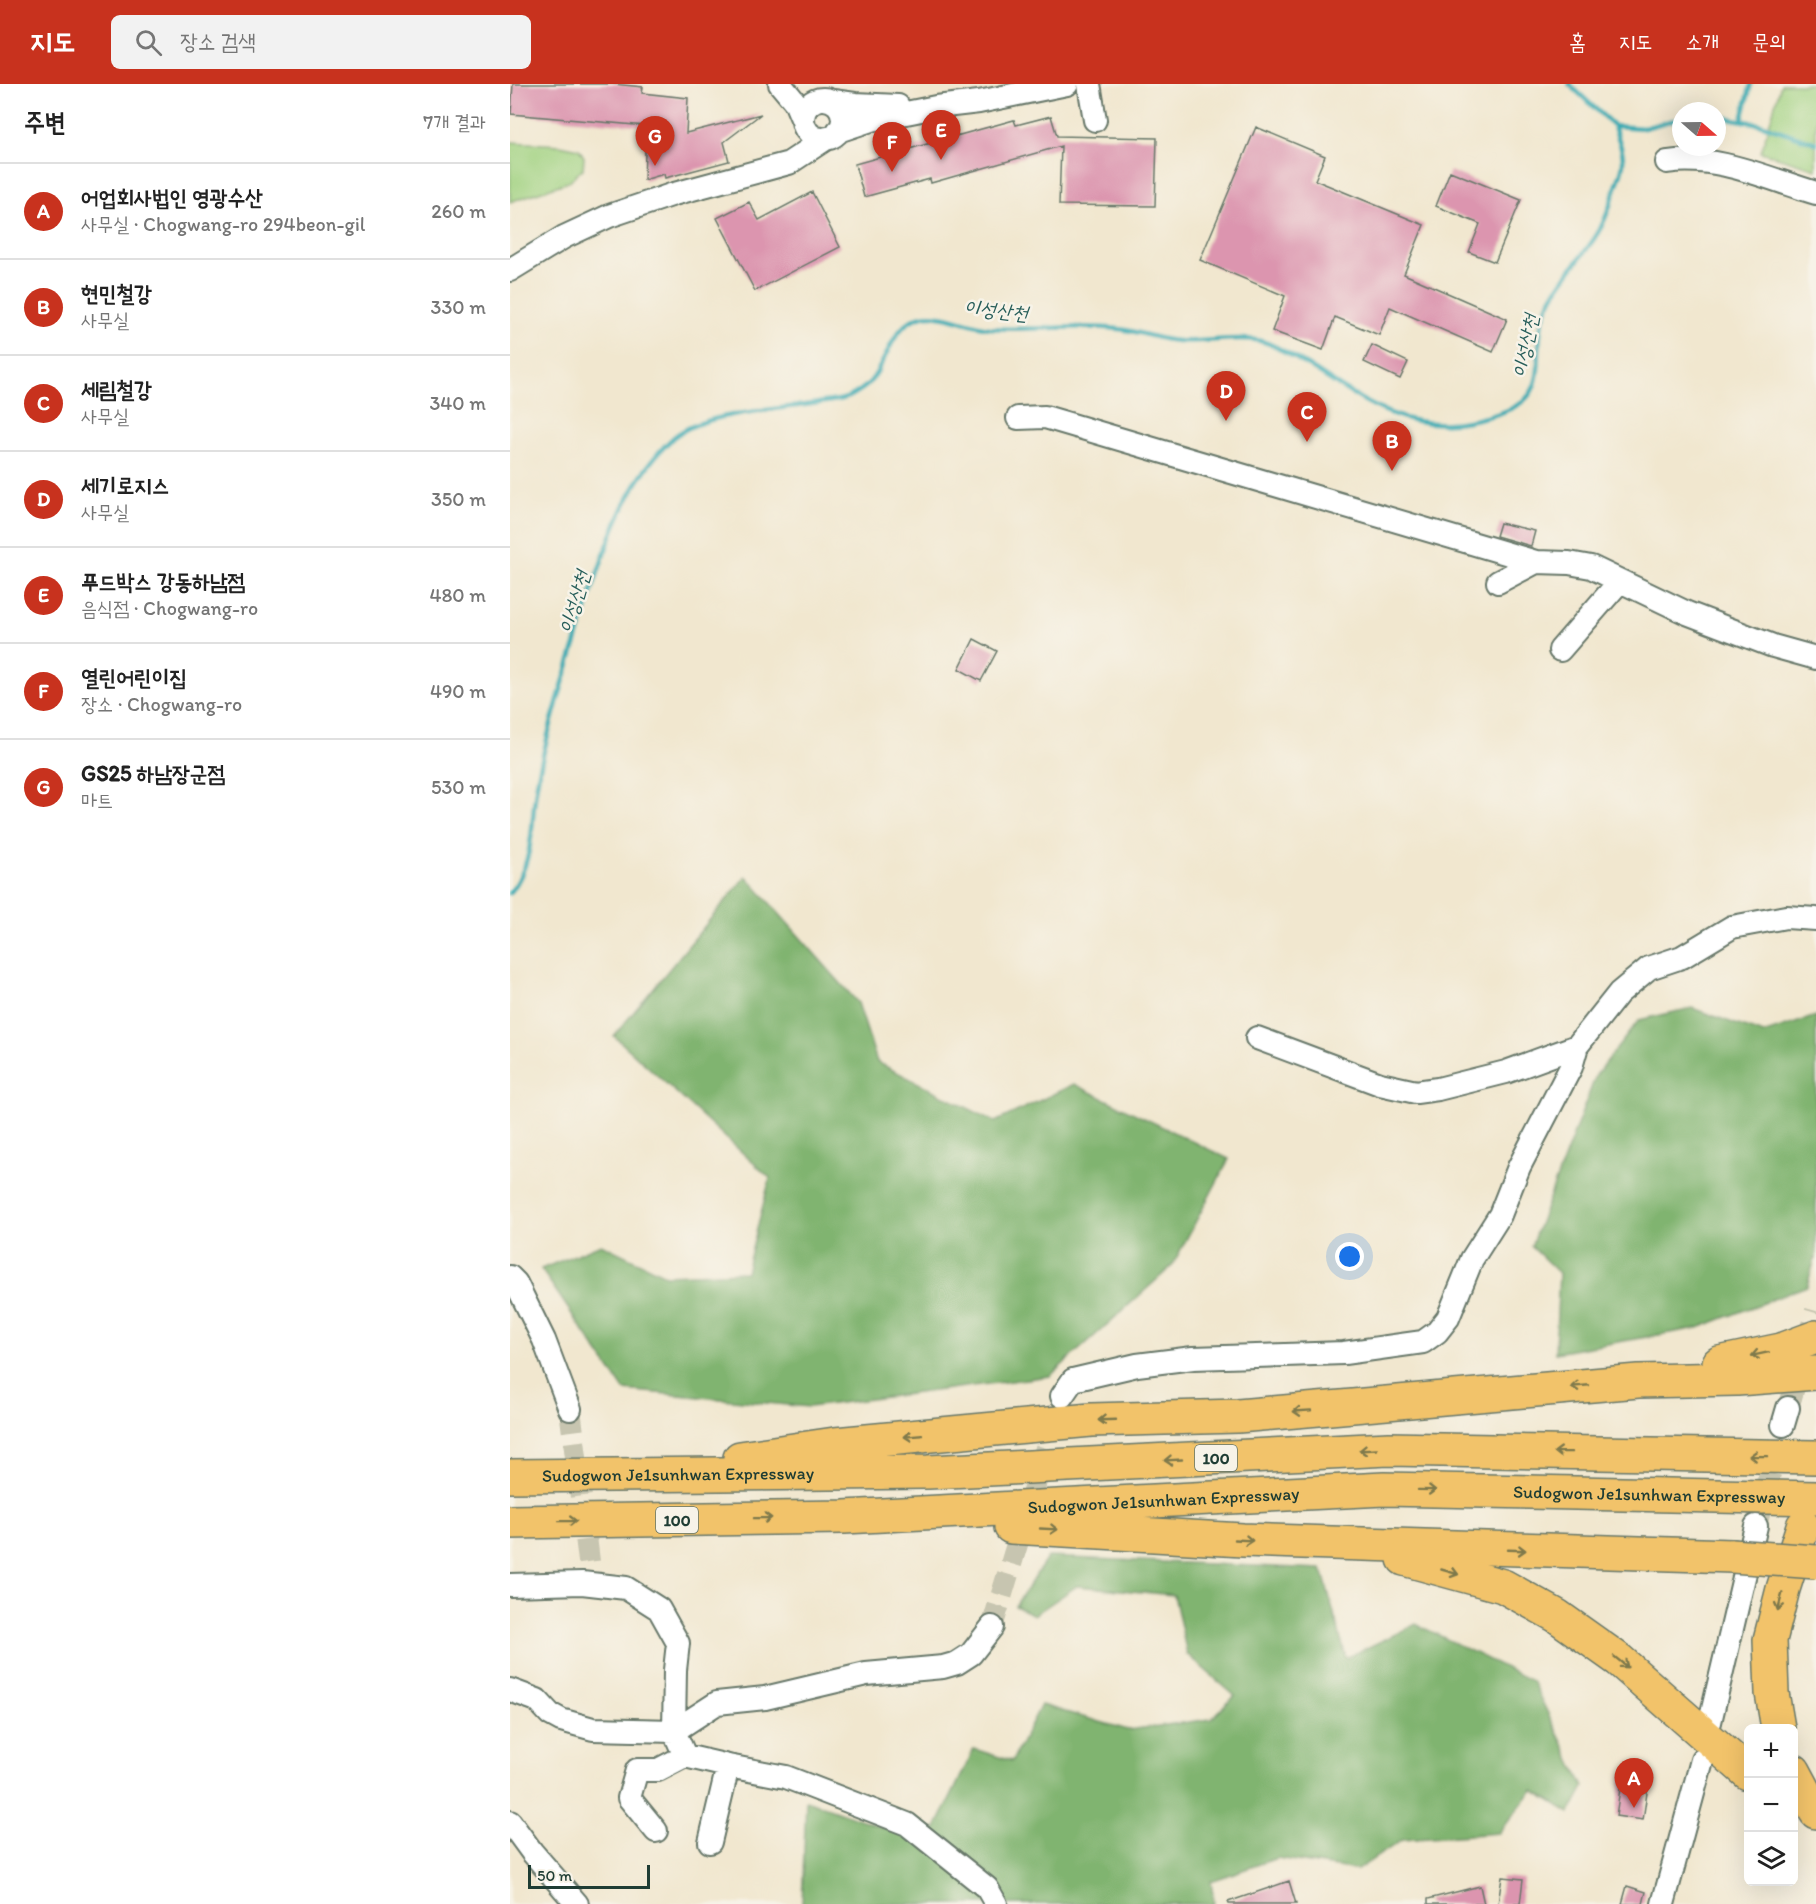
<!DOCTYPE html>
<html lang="ko">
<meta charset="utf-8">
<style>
:root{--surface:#fff;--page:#f2f2f2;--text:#222;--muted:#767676;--line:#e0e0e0;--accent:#c8321e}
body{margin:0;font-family:Itim,"Poor Story",sans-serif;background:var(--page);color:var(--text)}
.controls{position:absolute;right:18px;bottom:18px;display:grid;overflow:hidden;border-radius:9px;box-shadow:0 6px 24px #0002}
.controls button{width:54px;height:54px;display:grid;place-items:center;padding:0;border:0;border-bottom:2px solid var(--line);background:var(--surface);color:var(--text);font:30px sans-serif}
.compass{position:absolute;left:1162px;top:18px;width:54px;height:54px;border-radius:50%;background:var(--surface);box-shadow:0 6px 24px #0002;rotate:110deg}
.scale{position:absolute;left:18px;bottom:15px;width:122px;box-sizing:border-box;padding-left:6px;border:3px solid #1f3d34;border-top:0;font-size:16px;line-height:21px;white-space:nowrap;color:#1f3d34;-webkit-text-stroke:4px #f7f3e8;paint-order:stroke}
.you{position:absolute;left:840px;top:1173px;width:21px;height:21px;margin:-15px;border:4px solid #fff;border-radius:50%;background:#1a73e8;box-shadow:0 0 0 9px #1a73e833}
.badge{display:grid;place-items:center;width:39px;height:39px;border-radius:50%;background:var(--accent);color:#fff;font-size:20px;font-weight:700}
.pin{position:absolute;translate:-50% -50px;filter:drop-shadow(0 2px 3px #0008)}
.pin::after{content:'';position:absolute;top:32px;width:21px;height:18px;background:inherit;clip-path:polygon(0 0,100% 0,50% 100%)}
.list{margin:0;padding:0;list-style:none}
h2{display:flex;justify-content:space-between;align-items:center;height:78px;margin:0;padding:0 24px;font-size:26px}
h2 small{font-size:20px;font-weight:400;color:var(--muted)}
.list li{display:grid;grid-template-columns:39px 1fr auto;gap:18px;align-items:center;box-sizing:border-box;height:96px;padding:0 24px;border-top:2px solid var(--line)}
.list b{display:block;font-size:22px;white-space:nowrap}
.list p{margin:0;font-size:20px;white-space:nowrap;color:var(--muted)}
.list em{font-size:20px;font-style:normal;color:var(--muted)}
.icon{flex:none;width:33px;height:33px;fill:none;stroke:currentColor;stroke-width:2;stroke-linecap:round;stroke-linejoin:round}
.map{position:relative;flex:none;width:1306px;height:1820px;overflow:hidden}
header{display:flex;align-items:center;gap:36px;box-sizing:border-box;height:84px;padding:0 30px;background:var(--accent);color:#fff}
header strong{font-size:28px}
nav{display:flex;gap:33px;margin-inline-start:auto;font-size:21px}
.search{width:420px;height:54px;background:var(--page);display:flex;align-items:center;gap:15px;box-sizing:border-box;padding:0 21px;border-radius:9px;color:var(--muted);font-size:22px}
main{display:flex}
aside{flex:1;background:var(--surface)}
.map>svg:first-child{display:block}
</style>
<header>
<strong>지도</strong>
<div class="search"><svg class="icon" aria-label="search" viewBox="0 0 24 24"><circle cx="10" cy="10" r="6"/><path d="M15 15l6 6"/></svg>장소 검색</div>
<nav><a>홈</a><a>지도</a><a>소개</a><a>문의</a></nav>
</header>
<main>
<aside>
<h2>주변<small>7개 결과</small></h2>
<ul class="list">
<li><span class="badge">A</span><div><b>어업회사법인 영광수산</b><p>사무실 · Chogwang-ro 294beon-gil</p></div><em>260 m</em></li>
<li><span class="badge">B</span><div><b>현민철강</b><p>사무실</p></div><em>330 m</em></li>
<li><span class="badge">C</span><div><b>세림철강</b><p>사무실</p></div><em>340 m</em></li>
<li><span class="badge">D</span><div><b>세기로지스</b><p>사무실</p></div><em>350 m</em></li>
<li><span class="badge">E</span><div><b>푸드박스 강동하남점</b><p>음식점 · Chogwang-ro</p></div><em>480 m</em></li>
<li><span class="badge">F</span><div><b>열린어린이집</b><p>장소 · Chogwang-ro</p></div><em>490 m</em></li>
<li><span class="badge">G</span><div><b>GS25 하남장군점</b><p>마트</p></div><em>530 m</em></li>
</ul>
</aside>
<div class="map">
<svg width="1306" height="1820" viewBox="0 0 1306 1820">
<rect width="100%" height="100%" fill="#f7f3e8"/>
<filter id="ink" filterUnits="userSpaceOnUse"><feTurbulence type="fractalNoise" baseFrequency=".0167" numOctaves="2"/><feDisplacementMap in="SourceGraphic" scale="12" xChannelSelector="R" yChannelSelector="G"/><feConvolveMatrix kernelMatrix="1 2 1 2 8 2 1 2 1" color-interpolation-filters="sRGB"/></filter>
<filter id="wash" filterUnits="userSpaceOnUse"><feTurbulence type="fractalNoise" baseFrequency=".008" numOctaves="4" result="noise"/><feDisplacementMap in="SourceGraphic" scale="24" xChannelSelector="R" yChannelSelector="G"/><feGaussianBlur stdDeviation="1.35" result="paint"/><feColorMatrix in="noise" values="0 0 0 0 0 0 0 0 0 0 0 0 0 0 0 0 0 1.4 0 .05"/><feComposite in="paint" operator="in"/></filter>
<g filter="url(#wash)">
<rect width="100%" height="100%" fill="#f1e7cf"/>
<!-- green -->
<path fill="#a1d281" stroke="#60885a" stroke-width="1.5" d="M1271 0H1306V85L1251 68Z
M0 58 50 61 69 65 74 73 73 85 58 98 0 118Z"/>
<!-- forest -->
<path fill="#80b46f" stroke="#507852" stroke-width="1.5" d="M236 792 348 919 367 978 485 1038 564 1000 719 1075 662 1182 540 1292 299 1323 114 1306 31 1185 91 1160 155 1191 236 1188 260 1094 104 952Z
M1182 924 1253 950 1306 932V1171L1297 1202 1188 1244 1045 1269 1049 1189 1021 1162 1086 991 1129 936Z
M538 1473 812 1485 836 1574 906 1540 1022 1597 1074 1703 1060 1729 1023 1706 988 1749 892 1756 847 1786 767 1774 701 1797 704 1820H292L296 1716 398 1752 426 1744 464 1665 502 1677 531 1621 618 1646 701 1635 725 1612 677 1570 664 1511 567 1502 524 1531 505 1522Z"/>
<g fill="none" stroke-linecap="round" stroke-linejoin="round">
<!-- stream -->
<path stroke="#39abb3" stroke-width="4.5" d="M1059 0 1104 42
M1207 32 1250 40 1306 59
M1232 36 1241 0
M1104 42 1134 44 1171 34
M0 809C28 773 19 735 28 694 37 649 51 604 65 561 87 492 108 403 164 353 195 327 274 326 314 318 322 317 332 316 339 313 345 310 356 303 360 298 377 279 382 239 412 232 432 228 460 242 480 244 523 247 566 240 609 245 629 247 648 256 668 257 693 259 732 251 754 258 770 263 786 275 800 283 850 315 894 349 958 337 978 333 1008 327 1020 310 1034 290 1025 259 1033 235 1042 204 1066 181 1084 155 1095 139 1101 119 1107 100 1110 92 1114 83 1113 75 1113 64 1107 52 1104 42"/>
</g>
<g id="blocks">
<!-- building -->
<path fill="#dc95af" d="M3 0H103L133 3 132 9 178 14 176 49 251 30 214 58 219 77 155 94 154 90 134 96 136 42 1 30Z
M541 32 547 52 647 54 645 122 549 121 551 62 421 99 420 95 354 113 345 80 504 36 506 41Z
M746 43 815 72 805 96 914 141 894 190 997 235 983 268 880 223 869 251 825 233 813 266 762 247 775 212 690 176Z
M940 87 1011 116 985 178 959 168 970 140 926 122Z
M302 108 330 163 245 207 207 134 239 118 249 136Z
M862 261 898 278 890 295 854 278Z
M990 439 1025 447 1021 462 986 452Z
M464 555 487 567 471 597 449 585Z
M1112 1691 1139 1695 1133 1736 1106 1732Z
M992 1793 1013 1795 1010 1820H988Z
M779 1797 786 1820H719L718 1818Z
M970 1802 974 1820H918V1815Z
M1117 1802 1136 1808 1133 1820H1112Z"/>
</g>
</g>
<g filter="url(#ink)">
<use href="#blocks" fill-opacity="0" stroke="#68786a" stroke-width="1.5"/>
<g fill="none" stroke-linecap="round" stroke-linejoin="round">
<!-- minor-tunnel -->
<path stroke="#c7c5b0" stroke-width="22" stroke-dasharray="22 11" stroke-linecap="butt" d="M1278 1324 1306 1227
M60 1325 82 1501
M1246 1442 1273 1341
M482 1543 547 1328"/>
<!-- minor casing -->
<g stroke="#68786a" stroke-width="26">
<path id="minor" d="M270 0 285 18 293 37
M579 0 585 36
M293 35a20 20 0 1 1 40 0a20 20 0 1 1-40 0Z
M323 17 345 20 388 22
M328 47 361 36 426 23 469 18 557 0
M1157 78C1207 70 1258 95 1306 109
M0 186 54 153 99 132 164 110 279 79 317 54
M508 334 535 333 1026 478 1059 479 1081 483 1177 529 1263 562 1306 574
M988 498 1026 478
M1050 566 1110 497
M747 954 870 1000 906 1008 928 1005 996 988 1067 962
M0 1193 6 1199 34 1256 60 1325
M552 1312 563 1296 627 1281 683 1274 834 1269 913 1258 927 1248 938 1234 962 1175 990 1131 1009 1083 1061 983 1067 962 1109 909 1139 884 1172 873 1222 843 1276 833 1306 835
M1273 1341 1278 1324
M0 1501 72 1499 116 1504 149 1525 168 1559 165 1586 164 1647 175 1672 218 1682 276 1693 397 1740 477 1804 486 1820
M0 1606 27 1616 40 1630 51 1636 83 1645 164 1647 207 1619 255 1614 356 1590 433 1583 447 1579 461 1570 482 1543
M1200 1638 1246 1442
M0 1738 22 1768 67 1820
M146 1747 119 1714 127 1686H148L175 1672
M200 1758 218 1682
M1153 1820 1192 1676"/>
</g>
<!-- highway casing -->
<g stroke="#68786a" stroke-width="36">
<g id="highway">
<path d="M1209 1279 1271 1266 1306 1253"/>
<path d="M230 1374 325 1360 581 1336 728 1332 1128 1297 1227 1295 1306 1289"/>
<path id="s1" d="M0 1392 418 1388 879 1365 1306 1373"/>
<path id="s2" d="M0 1438 334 1433 874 1405 1306 1414"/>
<path d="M501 1443 733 1456 1222 1472"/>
<path d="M894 1475 993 1502 1047 1532 1109 1576 1238 1689"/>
<path d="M1268 1644 1262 1609 1260 1556 1273 1505 1293 1442"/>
<path d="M1284 1687 1306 1728"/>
</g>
</g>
<!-- minor -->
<use href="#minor" stroke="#fff" stroke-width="22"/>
<!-- highway -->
<use href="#highway" stroke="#f2c36a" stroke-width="33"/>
<!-- highway-bridge casing -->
<g stroke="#68786a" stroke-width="36" stroke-linecap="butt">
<path id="highway-bridge" d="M1222 1472 1306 1478"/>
</g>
<!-- highway-bridge -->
<use href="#highway-bridge" stroke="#f2c36a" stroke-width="33"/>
</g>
<!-- one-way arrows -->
<defs><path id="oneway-shaft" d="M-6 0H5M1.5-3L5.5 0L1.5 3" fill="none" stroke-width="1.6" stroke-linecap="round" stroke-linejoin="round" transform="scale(1.5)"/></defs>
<g stroke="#7e794c">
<use href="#oneway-shaft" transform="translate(1250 1270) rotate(168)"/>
<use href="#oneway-shaft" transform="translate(1070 1302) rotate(175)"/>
<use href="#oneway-shaft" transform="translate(792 1327) rotate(176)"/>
<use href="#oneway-shaft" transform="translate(597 1336) rotate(178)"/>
<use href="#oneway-shaft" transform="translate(403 1352) rotate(175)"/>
<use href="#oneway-shaft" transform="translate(858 1366) rotate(177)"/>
<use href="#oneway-shaft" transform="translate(1053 1368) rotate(-179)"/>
<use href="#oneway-shaft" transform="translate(1248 1372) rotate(-179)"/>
<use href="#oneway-shaft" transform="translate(663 1376) rotate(177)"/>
<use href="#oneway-shaft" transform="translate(917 1406) rotate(1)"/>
<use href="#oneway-shaft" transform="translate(253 1434) rotate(-1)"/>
<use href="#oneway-shaft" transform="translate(58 1437) rotate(-1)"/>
<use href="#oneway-shaft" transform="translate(539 1445) rotate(3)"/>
<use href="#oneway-shaft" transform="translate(734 1456) rotate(3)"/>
<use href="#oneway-shaft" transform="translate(1007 1466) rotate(2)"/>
<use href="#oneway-shaft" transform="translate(940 1488) rotate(16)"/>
<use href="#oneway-shaft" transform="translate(1270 1518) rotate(105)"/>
<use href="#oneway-shaft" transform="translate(1111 1578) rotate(39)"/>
</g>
</g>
<g text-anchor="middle" stroke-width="5" stroke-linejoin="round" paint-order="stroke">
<!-- shield labels -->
<g fill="#f7f3e8" stroke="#60746a" stroke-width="1.5">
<rect x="685" y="1361" width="42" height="26" rx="4.5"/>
<rect x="146" y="1423" width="42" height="26" rx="4.5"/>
</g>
<g font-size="16" font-weight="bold" fill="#1f3d34">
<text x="706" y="1380">100</text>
<text x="167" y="1442">100</text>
</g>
<!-- street labels -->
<g font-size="18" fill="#1f3d34" stroke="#f7f3e8">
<text dy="6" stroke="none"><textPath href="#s1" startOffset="168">Sudogwon Je1sunhwan Expressway</textPath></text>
<text dy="6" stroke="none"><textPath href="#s2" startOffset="1140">Sudogwon Je1sunhwan Expressway</textPath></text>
<text dy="6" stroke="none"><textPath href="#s2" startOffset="654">Sudogwon Je1sunhwan Expressway</textPath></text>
</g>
<!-- water labels -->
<g font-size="20" font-style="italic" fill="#275e5a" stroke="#f7f3e8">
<text transform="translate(486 226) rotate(6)" y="7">이성산천</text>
<text transform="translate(1015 262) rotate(-79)" y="7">이성산천</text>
<text transform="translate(64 518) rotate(-74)" y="7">이성산천</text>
</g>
</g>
</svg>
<div class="controls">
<button>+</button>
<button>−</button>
<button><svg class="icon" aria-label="layers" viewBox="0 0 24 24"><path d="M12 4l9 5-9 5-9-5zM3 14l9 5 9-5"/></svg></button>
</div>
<svg class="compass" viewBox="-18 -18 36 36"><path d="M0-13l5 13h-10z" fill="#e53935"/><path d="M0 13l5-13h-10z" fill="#767676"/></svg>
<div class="scale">50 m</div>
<div class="you"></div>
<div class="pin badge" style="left:1124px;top:1724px">A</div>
<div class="pin badge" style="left:882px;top:387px">B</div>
<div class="pin badge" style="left:797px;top:358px">C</div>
<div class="pin badge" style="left:716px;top:337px">D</div>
<div class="pin badge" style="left:431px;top:76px">E</div>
<div class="pin badge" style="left:382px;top:88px">F</div>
<div class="pin badge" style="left:145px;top:82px">G</div>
</div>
</main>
